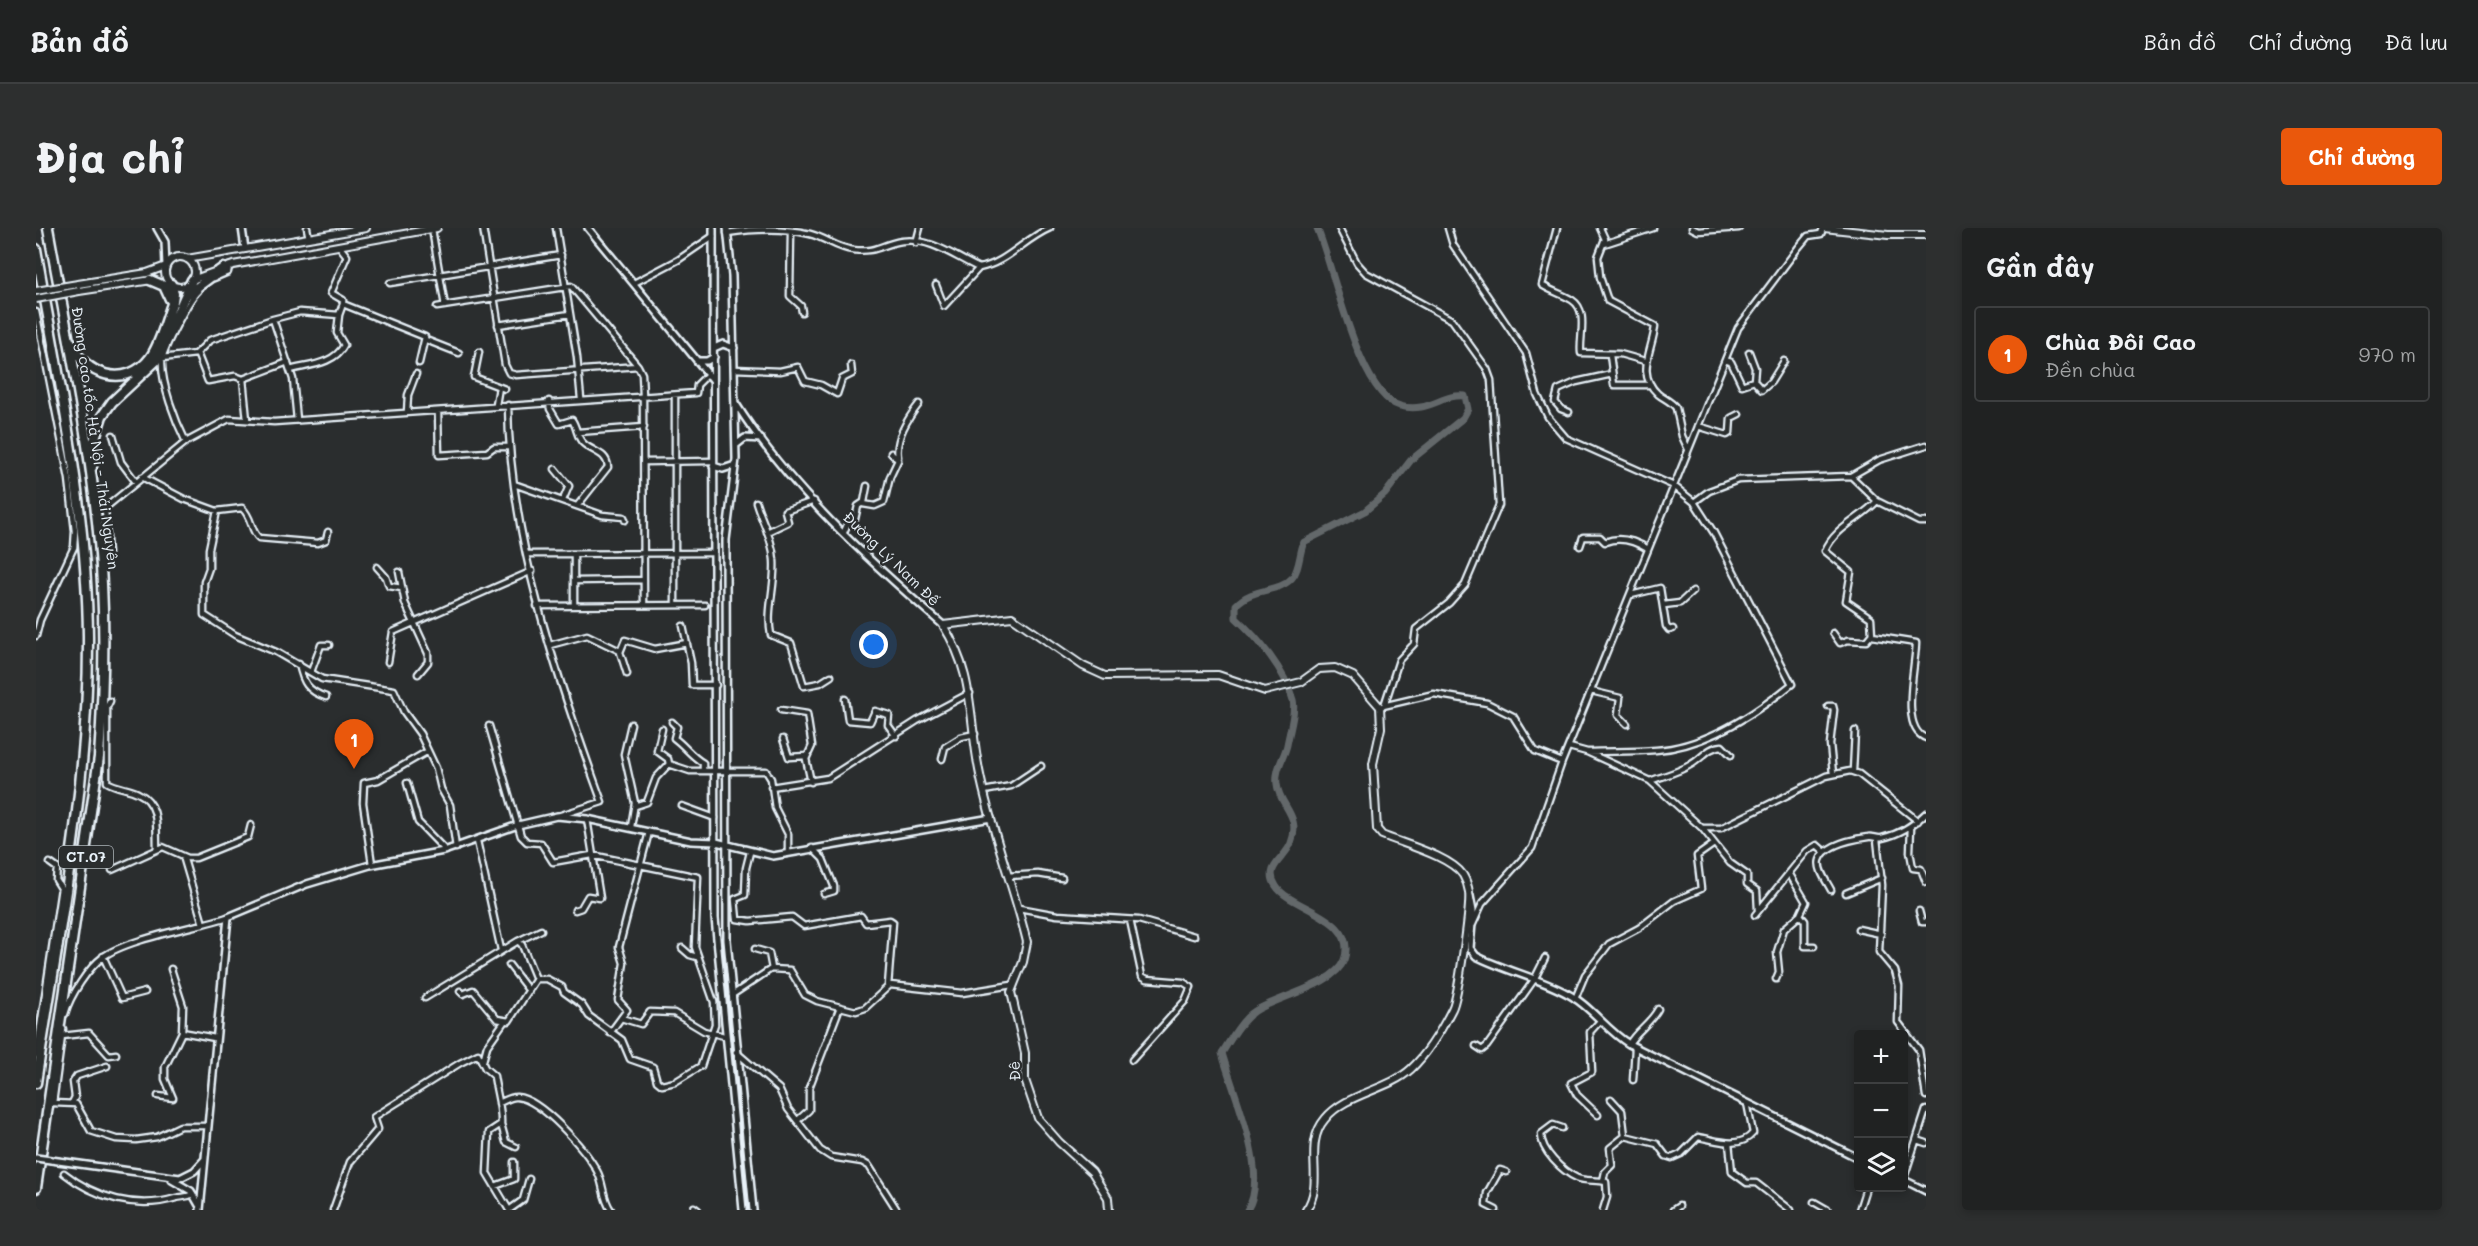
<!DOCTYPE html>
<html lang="vi">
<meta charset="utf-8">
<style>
:root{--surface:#202222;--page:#2d2f2f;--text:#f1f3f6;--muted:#a2a4a5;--line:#3d3f40;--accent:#ea580c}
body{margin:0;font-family:Mali,sans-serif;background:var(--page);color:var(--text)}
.controls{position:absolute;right:18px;bottom:18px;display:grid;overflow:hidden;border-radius:6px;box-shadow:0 3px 9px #0003}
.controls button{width:54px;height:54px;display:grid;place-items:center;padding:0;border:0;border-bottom:2px solid var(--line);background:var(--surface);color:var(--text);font:30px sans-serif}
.you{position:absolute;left:838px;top:417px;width:21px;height:21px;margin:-15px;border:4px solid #fff;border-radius:50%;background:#1a73e8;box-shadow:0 0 0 9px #1a73e833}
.badge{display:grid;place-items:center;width:39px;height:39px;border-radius:50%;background:var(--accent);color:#fff;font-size:20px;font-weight:700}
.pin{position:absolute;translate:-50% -50px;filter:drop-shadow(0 2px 3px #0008)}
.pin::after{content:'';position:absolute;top:32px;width:21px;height:18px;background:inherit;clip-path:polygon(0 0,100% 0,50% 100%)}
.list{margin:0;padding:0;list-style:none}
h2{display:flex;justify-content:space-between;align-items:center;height:78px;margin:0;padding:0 24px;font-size:26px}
h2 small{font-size:20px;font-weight:400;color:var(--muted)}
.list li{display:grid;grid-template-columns:39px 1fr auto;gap:18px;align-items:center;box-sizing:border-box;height:96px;margin:0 12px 12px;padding:0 12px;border:2px solid var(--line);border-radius:6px}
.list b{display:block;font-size:22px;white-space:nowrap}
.list p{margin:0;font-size:20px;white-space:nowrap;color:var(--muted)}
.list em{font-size:20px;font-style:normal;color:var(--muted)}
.icon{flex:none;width:33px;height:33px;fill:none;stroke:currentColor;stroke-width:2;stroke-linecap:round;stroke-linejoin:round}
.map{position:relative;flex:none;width:1890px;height:982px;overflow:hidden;border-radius:6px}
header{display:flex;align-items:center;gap:36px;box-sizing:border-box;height:84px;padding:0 30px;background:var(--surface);border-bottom:2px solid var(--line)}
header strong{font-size:28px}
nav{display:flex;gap:33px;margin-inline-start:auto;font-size:21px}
.intro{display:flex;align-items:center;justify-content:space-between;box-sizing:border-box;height:144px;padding:0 36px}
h1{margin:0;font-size:42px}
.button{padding:15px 27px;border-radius:6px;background:var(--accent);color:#fff;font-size:21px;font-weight:700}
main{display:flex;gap:36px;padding:0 36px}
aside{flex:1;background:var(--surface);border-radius:6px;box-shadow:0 3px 9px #0003}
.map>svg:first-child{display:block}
</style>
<header>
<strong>Bản đồ</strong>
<nav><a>Bản đồ</a><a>Chỉ đường</a><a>Đã lưu</a></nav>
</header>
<div class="intro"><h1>Địa chỉ</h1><a class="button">Chỉ đường</a></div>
<main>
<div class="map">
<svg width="1890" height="982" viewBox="0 0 1890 982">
<rect width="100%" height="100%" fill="#2a2d2e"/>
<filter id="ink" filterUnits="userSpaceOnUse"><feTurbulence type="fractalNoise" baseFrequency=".0167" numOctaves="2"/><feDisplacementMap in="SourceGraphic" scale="12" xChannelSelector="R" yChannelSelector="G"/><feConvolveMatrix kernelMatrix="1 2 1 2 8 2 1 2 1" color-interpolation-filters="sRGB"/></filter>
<g filter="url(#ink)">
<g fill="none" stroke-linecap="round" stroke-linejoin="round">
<!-- river -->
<path stroke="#63686b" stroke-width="7" d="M1211 982C1235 947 1196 863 1186 825 1195 811 1205 792 1219 783 1243 768 1299 757 1308 732 1323 689 1254 681 1240 658 1227 639 1250 630 1255 615 1266 587 1243 578 1241 556 1239 541 1248 530 1251 517 1253 505 1260 483 1257 472 1249 442 1222 410 1200 390V377C1218 358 1242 366 1256 350 1264 341 1263 325 1268 314L1329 283 1349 266 1375 232 1427 190 1432 181 1429 168C1407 165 1392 186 1364 178 1322 167 1298 39 1281 0"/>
<!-- minor-tunnel -->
<path stroke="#464a4c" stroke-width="4.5" stroke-dasharray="4.5 2" stroke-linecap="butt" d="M48 333 66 331
M45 523 64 525"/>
<!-- minor casing -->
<g stroke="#e8f1f8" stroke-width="9">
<path id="minor" d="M271 0 273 10
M447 0 469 137 473 145 480 147 602 138
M520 0 541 129 545 171
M1303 0 1321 35 1330 45 1416 92 1451 141 1455 152 1463 277 1429 357 1413 375 1380 401 1378 416 1363 432 1348 478
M1412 0 1417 17 1490 125 1501 166 1512 189 1530 210 1638 258 1658 274 1678 305 1756 456C1719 486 1669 519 1620 522 1597 524 1574 523 1551 524
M1521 0 1506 57C1515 63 1526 66 1536 72 1553 83 1543 109 1545 125L1584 126 1609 133
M1564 0 1569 11 1562 29 1564 49 1572 73 1619 98C1617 122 1599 145 1622 166 1628 171 1635 173 1640 180L1646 208 1652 221
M1656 0 1662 3 1703 0
M396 1 409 78
M755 4 754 68 765 78 766 84
M691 5C717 1 749 0 774 6 790 10 800 20 817 22 842 25 845 16 866 13 894 9 919 29 943 40 971 35 988 11 1014 0
M880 15 884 0
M1568 16 1617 0
M303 18 311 28 295 65 307 72V76
M178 50 192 44 193 38
M354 55 525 27
M598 55 642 32 677 8
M900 57 908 78 943 40
M162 63C153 71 126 123 126 133 125 156 140 194 150 214L193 191 238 194 660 165 661 157 672 146
M401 79 535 58 602 138 606 146 607 167 608 377
M0 84 33 251 39 303 38 319 4 392 0 408
M462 97 534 86
M390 112 423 125
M443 124 438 149 469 161
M1713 124 1719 140 1718 153
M161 125 172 153 199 148 207 151 252 134
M1574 127 1578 157H1615
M126 130 160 126 174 112 237 91
M1689 132 1695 134 1706 157 1718 153 1726 162 1735 154 1748 133
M698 141 744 143 762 139 769 153 785 157 801 166 806 151 816 146 815 137
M254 142C273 137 299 136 308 117L301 105 303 87
M207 151 211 192
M513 173 514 181 523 196 536 192C541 199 541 210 547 215 556 224 571 224 572 239L542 277
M460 177 463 159
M472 177C473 308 521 451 566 574L522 588
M402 183 403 227 451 224 458 219H472
M1533 184 1525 181 1519 174 1522 162 1540 154 1576 146
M371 185 372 167 380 146
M261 192 257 151 237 91 264 84 303 87 307 76 389 109 383 135
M1662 198 1691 207 1694 205 1695 190 1703 186
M542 204 608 199
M77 207 85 234 100 254
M862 229C859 211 872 190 883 176
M608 234 677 233
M519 241 533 258 527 272
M1815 248 1841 273 1883 294H1890
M106 249 148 271 181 283 206 280C217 290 214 303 223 310L282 315 290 312 292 304
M478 256 566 287 588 289 589 292
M1841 273C1825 291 1799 299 1789 323L1815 344 1810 373 1835 390 1836 408 1880 415C1880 437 1863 501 1890 510
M720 274C726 294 737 312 738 332 740 357 730 382 735 407L755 415 768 458 784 455 795 448
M1658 274 1673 263 1702 252 1815 248 1843 232 1890 217
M827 276 839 278 848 274 854 249 862 232 855 225
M181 283 173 321V340L168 354V387L199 407 240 424 286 451 358 462 368 484 384 506 400 540 405 561 414 577 420 620
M731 304 752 294 749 283 778 273
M808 304 811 297 819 291 822 278 828 274 831 258
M1544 318 1547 309H1564L1569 314C1584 308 1599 313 1612 321
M492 326 678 325
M66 331 72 326 69 280 150 214
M341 339 350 349 353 358 366 360
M363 344 369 375 392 425V434L382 446
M538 353 608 352
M1595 367 1624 360 1630 398 1633 402 1637 401
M639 377V167
M1628 377 1644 375 1657 363
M501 378 669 377
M538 378V326
M647 398 655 435 656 457H680
M1797 405 1804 415 1812 412 1830 413 1835 407
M514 417 551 407 584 423
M352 434 357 404 496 343
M263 436C267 454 271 463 290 469
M275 444 285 417H293
M591 446 584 424 589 412 619 421 651 415
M1555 463 1584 470 1582 487 1591 496
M809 471 812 492 834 494 839 483 853 487 852 497 860 508
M74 473 71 479V554C81 560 92 560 102 565 124 575 120 600 121 620
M1347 478 1398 466 1451 475 1477 488 1499 523 1526 534
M1792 478H1797L1798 482 1794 516 1797 546
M745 482 771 486 776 518 770 531 775 554
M636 494 641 499 638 510C649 518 655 528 667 535V542
M595 496 588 526 599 575 595 599
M453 498 485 608 491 614 505 615 517 634 556 627 662 649 659 719 678 774 679 796 665 838 639 854 626 857 621 853 617 839 594 831 586 812 553 788 546 777 528 764 526 759 511 751H500
M626 501 621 523 632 531 633 536
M747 511 753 529 770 528
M1533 519 1551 524 1614 553 1666 600H1685L1790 548 1814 543 1823 546 1882 593
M906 531 909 519 925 509 939 506
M1817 543 1819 503
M1614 553C1627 548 1643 544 1654 537 1666 531 1671 519 1686 518L1695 527
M371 555 382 594 410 623
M735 559 792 550 881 493 934 465
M948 563 975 558 1005 538
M599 578 611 574 620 550 633 536 654 543H730L735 551 739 580 752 606V624
M646 578 679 590
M1875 599 1874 624 1877 640 1885 641 1890 654
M1666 600 1694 635 1711 647V656L1721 663 1722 682
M1841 611 1846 657 1843 724 1859 743 1863 758 1862 794 1883 822 1890 868
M441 613 465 722
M776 620 787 631 798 658V663L788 666
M714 624 710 640 709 667 699 671 701 691 714 693 756 689 768 698 825 688 830 695 854 692 857 694 852 758
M147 628 167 696
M336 636 327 575 328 555 342 552 392 523
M76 642 127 619 152 630H160L212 609 215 597
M972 648 1002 646 1026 650
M1795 662C1791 654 1781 641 1784 632 1789 616 1818 611 1832 609 1837 608 1841 611 1846 610 1864 606 1877 598 1890 585
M1810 665 1846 650
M983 680 1021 687 1103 692 1158 708
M539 682 545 680 552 668 564 670 551 591
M1883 683 1886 694H1890
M1719 687 1771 623 1781 617 1789 624
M1764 687 1769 693V718H1778
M1094 692 1106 748 1111 751 1147 754 1155 759 1149 773 1096 832
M1437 696 1446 676 1496 620 1526 534 1702 100 1762 20 1772 8 1785 6 1787 0
M1822 701 1845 706
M482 713 505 702
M646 720 654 727 661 729
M719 721 733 725 736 741
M67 728 86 770 109 764
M473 737 493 763
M1740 751 1743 744 1741 724 1748 701 1764 687 1770 674 1753 645
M696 767 735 741 754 742 769 767 781 773 820 783 829 780 854 757 926 765 976 757
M389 770 482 713 486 717 500 751 473 793 461 791 437 762 427 766 424 763
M1539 771 1549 747 1573 716 1603 700 1638 673 1665 661 1661 628 1678 616
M29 786C34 768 52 740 67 729 90 711 161 699 192 689
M585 790 605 796 614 784 638 785 668 803 688 808
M27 801 17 875 40 876 55 903 80 911 100 912 121 909 144 898H172
M146 804 179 810
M574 805 591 782 582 772 588 735 583 719 613 604
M26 808 53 805 73 827 80 826
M1593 816C1601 802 1614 796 1622 781
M1440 818 1446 822 1451 818 1498 752 1509 730
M700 824 743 861 752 881 784 922 795 929 826 934 833 938 861 982
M0 827 25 660 20 652 21 640 14 635
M447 833 451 818 468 794
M1597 852 1599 820
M122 868 137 870 129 851V839L146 804 147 778 135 741
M1575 871 1586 883 1589 908
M36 875 39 869 37 854 41 848 71 838
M463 875C469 873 475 868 481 869 505 871 550 922 561 943 568 955 566 970 575 982
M1562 887 1541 867 1535 855 1556 844 1554 804 1564 793
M762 892 773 882V860L804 779
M465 896 470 914 480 919
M1526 900 1517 897 1505 906C1505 923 1526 943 1541 950 1549 954 1561 951 1570 954L1571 969 1567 982
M1589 908 1621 916 1630 928 1636 930 1645 926 1662 909C1681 912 1703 922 1717 905L1711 875
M1881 912 1890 915
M1693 915 1696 944 1711 955H1720L1755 982
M28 945C59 970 101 982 140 970 147 968 150 970 157 966
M1868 950 1890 882
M1567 953 1569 944 1576 937 1574 920 1589 908
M459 958 478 951V934
M1778 974 1792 982
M658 979 662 982
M297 982 314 934 342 901 338 889 424 835 442 826 449 840 458 848C460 863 466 881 465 896L453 904 451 945 473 982
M473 982 487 972 493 951
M1460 982 1450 977 1451 965 1464 942 1470 944
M1637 982 1643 978
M1823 982 1830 960"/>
</g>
<!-- tertiary casing -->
<g stroke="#e8f1f8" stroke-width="10">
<path id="tertiary" d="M121 0 129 14 130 38
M206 0 209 21
M552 0 677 152
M677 0 679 690 707 982
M691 0 696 48 700 231 690 312 691 712 717 982
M678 120 687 116 698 120
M661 133H671L678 129
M700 176C753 260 832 332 907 397
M700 217 709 210 725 211
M677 238 687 241 699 237
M1434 668 1437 683 1434 720 1440 728C1470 743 1503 750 1532 766 1555 778 1570 802 1593 816L1822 930
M15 932 144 950 158 943 168 932
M136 952 155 963 163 977
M1868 952 1890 963
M164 982 192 689 271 656 334 637 408 623 482 597 521 588 551 591 655 613 680 614 737 628 955 590"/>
</g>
<!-- secondary casing -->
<g stroke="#e8f1f8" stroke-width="10">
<path id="secondary" d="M1788 0 1852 7H1890
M129 44a15 15 0 1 1 30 0a15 15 0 1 1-30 0Z
M151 31 330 0
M156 52 197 37 401 0
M42 56 111 45 130 38
M43 63 116 52
M1073 982 1072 970 1056 944 1023 914 1002 890 989 852V825L975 764 987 734 991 714C977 656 954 600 943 542 932 486 939 448 907 397L976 389 1047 438 1069 448 1182 447 1229 463 1265 454 1283 441 1299 440 1317 448 1344 479 1345 500 1337 536 1341 601 1346 607C1367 616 1414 628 1427 647 1430 652 1432 658 1433 664 1435 678 1422 770 1416 781 1406 801 1392 825 1375 841 1351 863 1310 865 1289 891 1266 918 1290 954 1270 982"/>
</g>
<!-- motorway casing -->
<g stroke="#e8f1f8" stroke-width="13">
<path id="motorway" d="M0 21C22 149 51 278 52 408 53 558 22 707 0 855
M114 52 128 58 134 71
M152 66 187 40
M35 114C47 147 90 162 114 130 125 115 130 91 137 73L138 66 135 56
M56 239 57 216 66 188 76 174 120 133 156 52
M0 960 63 529C67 472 69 414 66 356 60 238 33 117 12 0"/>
</g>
<!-- minor -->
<use href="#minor" stroke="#2a2d2e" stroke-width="4.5"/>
<!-- tertiary -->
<use href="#tertiary" stroke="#2a2d2e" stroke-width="5"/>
<!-- secondary -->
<use href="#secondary" stroke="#2a2d2e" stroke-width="6"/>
<!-- motorway -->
<use href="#motorway" stroke="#2a2d2e" stroke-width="8"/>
<!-- tertiary-bridge casing -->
<g stroke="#e8f1f8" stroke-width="10" stroke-linecap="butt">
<path id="tertiary-bridge" d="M0 930 15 932"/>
</g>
<!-- secondary-bridge casing -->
<g stroke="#e8f1f8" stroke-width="10" stroke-linecap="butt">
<path id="secondary-bridge" d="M0 63 42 56
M0 71 43 63"/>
</g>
<!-- tertiary-bridge -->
<use href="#tertiary-bridge" stroke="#2a2d2e" stroke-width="5"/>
<!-- secondary-bridge -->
<use href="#secondary-bridge" stroke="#2a2d2e" stroke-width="6"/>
</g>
</g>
<g text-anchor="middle" stroke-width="5" stroke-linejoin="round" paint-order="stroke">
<!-- shield labels -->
<rect fill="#2a2d2e" stroke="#afb6bb" stroke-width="1.5" x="23" y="618" width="54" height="22" rx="4.5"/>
<g font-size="14" font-weight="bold" fill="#e8f1f8">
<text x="50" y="634">CT.07</text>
</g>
<!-- street labels -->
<g font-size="15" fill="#e8f1f8" stroke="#2a2d2e">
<text transform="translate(59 210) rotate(82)" y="5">Đường cao tốc Hà Nội - Thái Nguyên</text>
<text transform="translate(855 331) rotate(44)" y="5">Đường Lý Nam Đế</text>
<text transform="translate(979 843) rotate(-93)" y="5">Đê</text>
</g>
</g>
</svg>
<div class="controls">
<button>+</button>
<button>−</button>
<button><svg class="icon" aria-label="layers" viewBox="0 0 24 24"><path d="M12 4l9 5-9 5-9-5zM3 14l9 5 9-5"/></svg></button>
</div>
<div class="you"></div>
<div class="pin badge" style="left:318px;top:541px">1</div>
</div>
<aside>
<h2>Gần đây<small></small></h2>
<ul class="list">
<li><span class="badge">1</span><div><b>Chùa Đôi Cao</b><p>Đền chùa</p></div><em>970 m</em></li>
</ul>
</aside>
</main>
